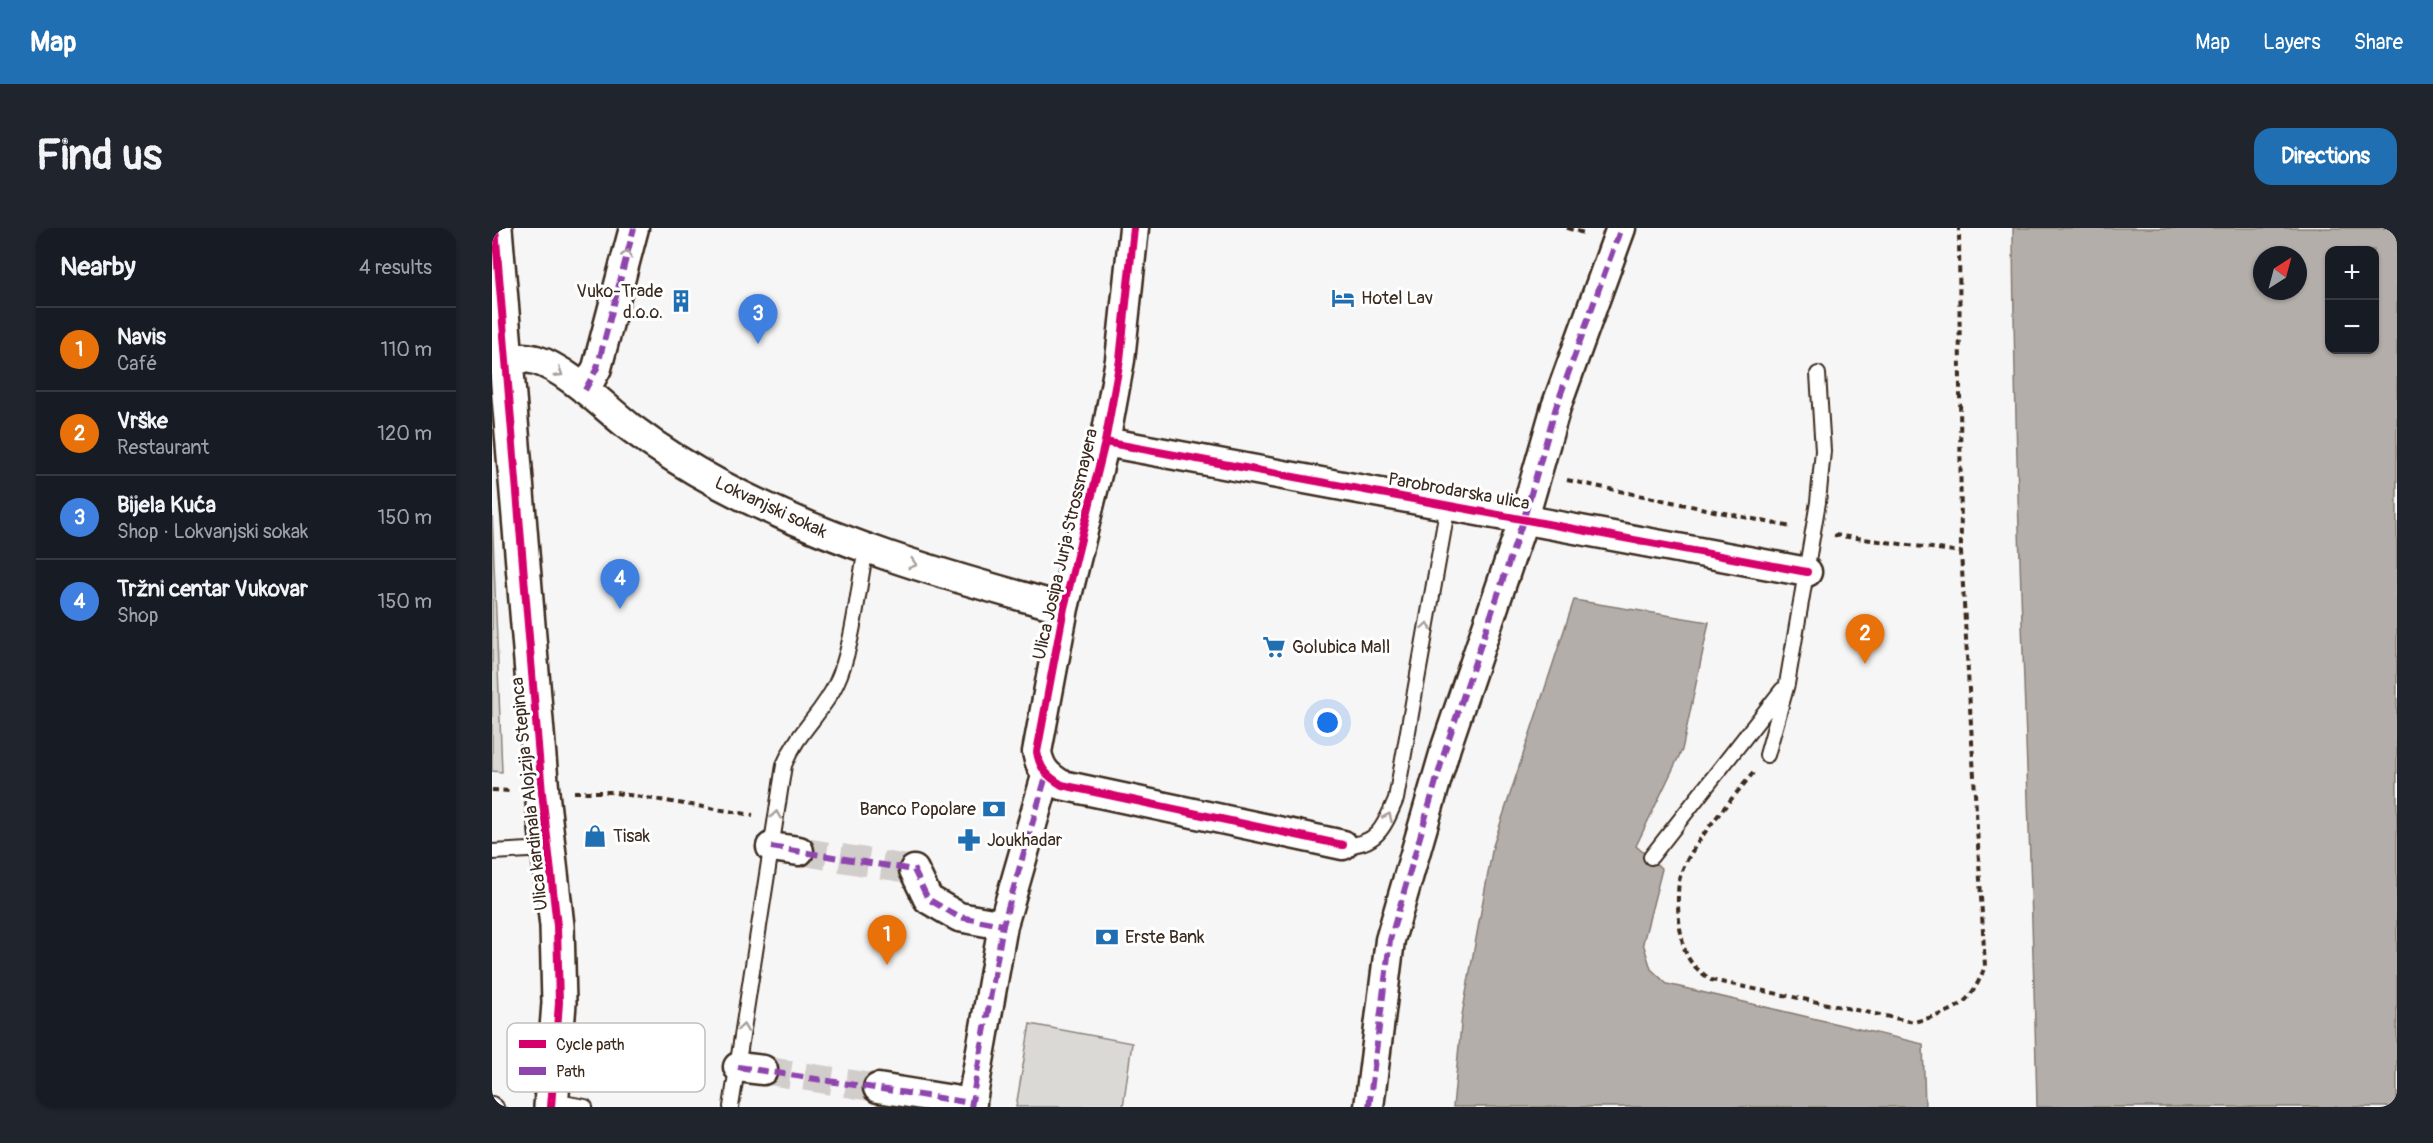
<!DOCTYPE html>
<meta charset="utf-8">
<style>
:root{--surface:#171b24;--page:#20242c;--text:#f1f3f6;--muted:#9ea1a6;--line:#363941;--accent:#1f6fb2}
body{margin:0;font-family:Pangolin,sans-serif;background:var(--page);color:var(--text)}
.controls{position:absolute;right:18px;top:18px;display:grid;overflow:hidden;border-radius:12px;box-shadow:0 2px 4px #0004}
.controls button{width:54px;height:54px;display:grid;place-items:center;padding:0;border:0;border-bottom:2px solid var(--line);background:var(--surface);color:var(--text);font:30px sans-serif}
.compass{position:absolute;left:1761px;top:18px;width:54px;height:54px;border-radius:50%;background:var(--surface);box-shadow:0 2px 4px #0004;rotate:36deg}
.you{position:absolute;left:836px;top:495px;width:21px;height:21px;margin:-15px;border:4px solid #fff;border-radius:50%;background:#1a73e8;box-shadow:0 0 0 9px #1a73e833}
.badge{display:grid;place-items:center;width:39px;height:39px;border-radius:50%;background:var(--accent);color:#fff;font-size:20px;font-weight:700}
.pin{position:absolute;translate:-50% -50px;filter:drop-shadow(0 2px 3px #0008)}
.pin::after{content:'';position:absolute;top:32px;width:21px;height:18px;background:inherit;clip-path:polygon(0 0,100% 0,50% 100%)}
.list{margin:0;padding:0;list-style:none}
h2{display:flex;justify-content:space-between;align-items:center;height:78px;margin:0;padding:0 24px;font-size:26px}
h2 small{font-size:20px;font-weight:400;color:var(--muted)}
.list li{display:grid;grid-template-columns:39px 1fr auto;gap:18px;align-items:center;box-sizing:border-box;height:84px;padding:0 24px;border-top:2px solid var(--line)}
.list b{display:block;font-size:22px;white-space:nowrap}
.list p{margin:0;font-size:20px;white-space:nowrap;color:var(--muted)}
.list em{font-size:20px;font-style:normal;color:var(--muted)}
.map{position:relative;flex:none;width:1905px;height:879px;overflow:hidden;border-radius:18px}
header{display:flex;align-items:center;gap:36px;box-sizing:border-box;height:84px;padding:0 30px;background:var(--accent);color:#fff}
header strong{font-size:28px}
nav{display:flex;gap:33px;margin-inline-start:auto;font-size:21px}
.intro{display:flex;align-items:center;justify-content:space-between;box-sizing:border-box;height:144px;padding:0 36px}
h1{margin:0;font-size:42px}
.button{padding:15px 27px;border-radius:18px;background:var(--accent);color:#fff;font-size:21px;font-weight:700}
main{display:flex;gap:36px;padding:0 36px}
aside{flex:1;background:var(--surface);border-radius:18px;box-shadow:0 2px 4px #0004}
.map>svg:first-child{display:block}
</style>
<header>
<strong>Map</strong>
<nav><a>Map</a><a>Layers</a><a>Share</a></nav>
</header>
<div class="intro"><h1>Find us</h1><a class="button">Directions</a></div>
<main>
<aside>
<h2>Nearby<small>4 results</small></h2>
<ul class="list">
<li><span class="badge" style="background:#e8710a">1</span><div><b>Navis</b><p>Café</p></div><em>110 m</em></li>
<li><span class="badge" style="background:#e8710a">2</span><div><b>Vrške</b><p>Restaurant</p></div><em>120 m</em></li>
<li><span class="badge" style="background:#3f7fe0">3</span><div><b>Bijela Kuća</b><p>Shop · Lokvanjski sokak</p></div><em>150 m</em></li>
<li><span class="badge" style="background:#3f7fe0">4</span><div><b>Tržni centar Vukovar</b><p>Shop</p></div><em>150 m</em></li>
</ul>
</aside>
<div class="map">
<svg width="1905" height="879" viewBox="0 0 1905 879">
<rect width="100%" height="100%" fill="#f7f6f6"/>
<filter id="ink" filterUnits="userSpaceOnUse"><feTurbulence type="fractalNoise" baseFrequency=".0167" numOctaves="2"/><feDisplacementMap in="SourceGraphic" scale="12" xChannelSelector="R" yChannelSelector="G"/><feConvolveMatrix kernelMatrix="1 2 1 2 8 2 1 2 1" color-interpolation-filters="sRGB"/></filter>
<g filter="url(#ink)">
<!-- green -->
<path fill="#dbd9d6" stroke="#8b827a" stroke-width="1.5" d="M0 282 10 544 0 543Z
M538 796 640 815 631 879H524Z"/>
<!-- water -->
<path fill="#b4aeaa" stroke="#847972" stroke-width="1.5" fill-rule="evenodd" d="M1521 0H1905V879H1545C1539 586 1523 293 1521 0ZM1838 22H1882V122H1838ZM1770 27H1806V63H1770Z
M1082 372 1217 394 1190 522 1144 618 1170 641 1151 715 1159 741 1175 756 1431 816 1433 879H961L970 787 1001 618Z"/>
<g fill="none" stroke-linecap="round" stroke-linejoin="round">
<!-- street-tunnel -->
<path stroke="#d1cdcb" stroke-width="28" stroke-dasharray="28 14" stroke-linecap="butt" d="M307 623 422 642
M271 842 386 860"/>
<!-- lane casing -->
<g stroke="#3b2a1e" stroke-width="18">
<path id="lane" d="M1275 527 1295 456 1326 274 1331 223 1326 146
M851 617C885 618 892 599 904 571L956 277
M0 624 56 621
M1159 629 1290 462
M60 873 93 879
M0 876 4 879
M239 879 292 537C306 503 330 486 344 456 361 421 366 361 374 321"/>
</g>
<!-- street casing -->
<g stroke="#3b2a1e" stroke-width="33">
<path id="street" d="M642 0 628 132 613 214 572 380 545 524C548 541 555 548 570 557L851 617
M12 129C22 130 34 129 44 132 75 141 113 180 139 200 167 221 197 240 227 256 336 314 454 348 572 380
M93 162 105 140 142 0
M613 214 1315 344
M279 619 307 623
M422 642 436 671 467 689 511 697
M246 839 271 842
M386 860 480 875
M479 879 511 697 554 548
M877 879 898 712 954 519 1032 290 1064 179 1129 0"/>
</g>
<!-- primary casing -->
<g stroke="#3b2a1e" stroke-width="38">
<path id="primary" d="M3 0 50 565 65 698 67 775 59 879"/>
</g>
<!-- path -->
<path stroke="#3b2a1e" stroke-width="4" stroke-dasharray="6 4.5" stroke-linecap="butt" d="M1075 0 1095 6
M1075 252 1299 299
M1342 307 1469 324
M1261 545C1241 570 1191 624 1187 654 1185 668 1186 686 1188 700 1193 729 1195 734 1219 752L1422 794C1463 783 1478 779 1493 738L1469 324 1467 0
M0 562 17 563
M82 564H118L261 587"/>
<!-- lane -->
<use href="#lane" stroke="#fff" stroke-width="14"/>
<!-- street -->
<use href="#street" stroke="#fff" stroke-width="28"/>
<!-- primary -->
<use href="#primary" stroke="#fff" stroke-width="33"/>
<!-- quiet -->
<path stroke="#8e44ad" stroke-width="6" stroke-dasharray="12 6" stroke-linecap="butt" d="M93 162 105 140 142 0
M279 619 422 642 436 671 467 689 511 697
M246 839 480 875
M479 879 511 697 554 548
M877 879 898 712 954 519 1032 290 1064 179 1129 0"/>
<!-- cycleway casing -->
<g stroke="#fff" stroke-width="11">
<path id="cycleway" d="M3 0 50 565 65 698 67 775 59 879
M642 0 628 132 613 214 572 380 545 524C548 541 555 548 570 557L851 617
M613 214 1315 344"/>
</g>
<!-- cycleway -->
<use href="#cycleway" stroke="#d6006c" stroke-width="8"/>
</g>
<!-- one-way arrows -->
<defs><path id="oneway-chevron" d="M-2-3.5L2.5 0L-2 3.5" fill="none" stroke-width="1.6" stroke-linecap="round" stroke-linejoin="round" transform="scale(1.5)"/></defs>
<g stroke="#a79f9a">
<use href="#oneway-chevron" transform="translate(135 26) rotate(-75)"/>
<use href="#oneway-chevron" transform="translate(67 145) rotate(32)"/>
<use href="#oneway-chevron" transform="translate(421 336) rotate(17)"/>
<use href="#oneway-chevron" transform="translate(935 398) rotate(-80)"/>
<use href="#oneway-chevron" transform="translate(284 587) rotate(-81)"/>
<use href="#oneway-chevron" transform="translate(896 589) rotate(-66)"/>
<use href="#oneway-chevron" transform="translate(251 800) rotate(-82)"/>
</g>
</g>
<!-- icons -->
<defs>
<g id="hotel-bare" transform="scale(1.8)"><path d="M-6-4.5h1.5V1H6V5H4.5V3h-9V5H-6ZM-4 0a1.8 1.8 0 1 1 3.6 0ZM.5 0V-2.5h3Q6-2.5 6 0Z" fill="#1f6fb2" stroke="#fff" stroke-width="2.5" paint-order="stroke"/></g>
<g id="building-bare" transform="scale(1.8)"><path d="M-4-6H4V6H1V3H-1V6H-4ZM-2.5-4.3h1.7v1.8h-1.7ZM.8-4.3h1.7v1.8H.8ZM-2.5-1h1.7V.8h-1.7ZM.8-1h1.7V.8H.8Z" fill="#1f6fb2" stroke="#fff" stroke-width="2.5" paint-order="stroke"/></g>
<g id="supermarket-bare" transform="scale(1.8)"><path d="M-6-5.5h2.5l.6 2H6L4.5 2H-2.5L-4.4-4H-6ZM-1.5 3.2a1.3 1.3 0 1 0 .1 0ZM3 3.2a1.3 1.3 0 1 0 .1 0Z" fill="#1f6fb2" stroke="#fff" stroke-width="2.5" paint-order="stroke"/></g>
<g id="bank-bare" transform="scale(1.8)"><path d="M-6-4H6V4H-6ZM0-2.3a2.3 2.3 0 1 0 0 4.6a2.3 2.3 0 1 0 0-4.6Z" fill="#1f6fb2" stroke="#fff" stroke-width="2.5" paint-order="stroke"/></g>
<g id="shop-bare" transform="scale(1.8)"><path d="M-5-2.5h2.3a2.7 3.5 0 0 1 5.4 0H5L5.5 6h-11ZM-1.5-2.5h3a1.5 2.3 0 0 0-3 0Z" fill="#1f6fb2" stroke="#fff" stroke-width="2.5" paint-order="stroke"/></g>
<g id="pharmacy-bare" transform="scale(1.8)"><path d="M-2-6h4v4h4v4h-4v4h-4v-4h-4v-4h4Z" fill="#1f6fb2" stroke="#fff" stroke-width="2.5" paint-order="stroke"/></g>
</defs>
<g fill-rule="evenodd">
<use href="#hotel-bare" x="851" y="70"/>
<use href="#building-bare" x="189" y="73"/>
<use href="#supermarket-bare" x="782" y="419"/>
<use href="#bank-bare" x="502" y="581"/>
<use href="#shop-bare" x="103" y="608"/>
<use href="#pharmacy-bare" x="477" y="612"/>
<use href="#bank-bare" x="615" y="709"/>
</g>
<g text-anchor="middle" stroke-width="6" stroke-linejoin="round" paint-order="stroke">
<!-- poi labels -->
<g font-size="18" fill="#3b2a1e" stroke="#fff" text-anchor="start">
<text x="171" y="69" text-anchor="end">Vuko-Trade<tspan x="171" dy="21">d.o.o.</tspan></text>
<text x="869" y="76">Hotel Lav</text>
<text x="800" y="425">Golubica Mall</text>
<text x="484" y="587" text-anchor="end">Banco Popolare</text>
<text x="121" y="614">Tisak</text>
<text x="495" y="618">Joukhadar</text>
<text x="633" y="715">Erste Bank</text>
</g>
<!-- street labels -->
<g font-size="18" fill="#3b2a1e" stroke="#fff">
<text transform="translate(967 263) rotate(10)" y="6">Parobrodarska ulica</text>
<text transform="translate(279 279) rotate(25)" y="6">Lokvanjski sokak</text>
<text transform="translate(573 316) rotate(-77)" y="6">Ulica Josipa Jurja Strossmayera</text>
<text transform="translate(37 566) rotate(-96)" y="6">Ulica kardinala Alojzija Stepinca</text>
</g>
</g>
<!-- legend -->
<rect x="15" y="795" width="198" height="69" rx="9" fill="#fff" stroke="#c4bfbc" stroke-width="1.5"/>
<rect x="27" y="812" width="27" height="8" fill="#d6006c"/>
<rect x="27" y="839" width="27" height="8" fill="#8e44ad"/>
<g font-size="16" fill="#3b2a1e">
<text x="64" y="822">Cycle path</text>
<text x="64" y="849">Path</text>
</g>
</svg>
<div class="controls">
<button>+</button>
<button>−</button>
</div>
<svg class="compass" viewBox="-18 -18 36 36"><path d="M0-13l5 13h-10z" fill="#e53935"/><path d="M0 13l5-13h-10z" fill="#9ea1a6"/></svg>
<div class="you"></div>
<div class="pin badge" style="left:395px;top:737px;background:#e8710a">1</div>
<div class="pin badge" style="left:1373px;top:436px;background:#e8710a">2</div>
<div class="pin badge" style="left:266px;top:116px;background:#3f7fe0">3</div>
<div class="pin badge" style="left:128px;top:381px;background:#3f7fe0">4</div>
</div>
</main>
